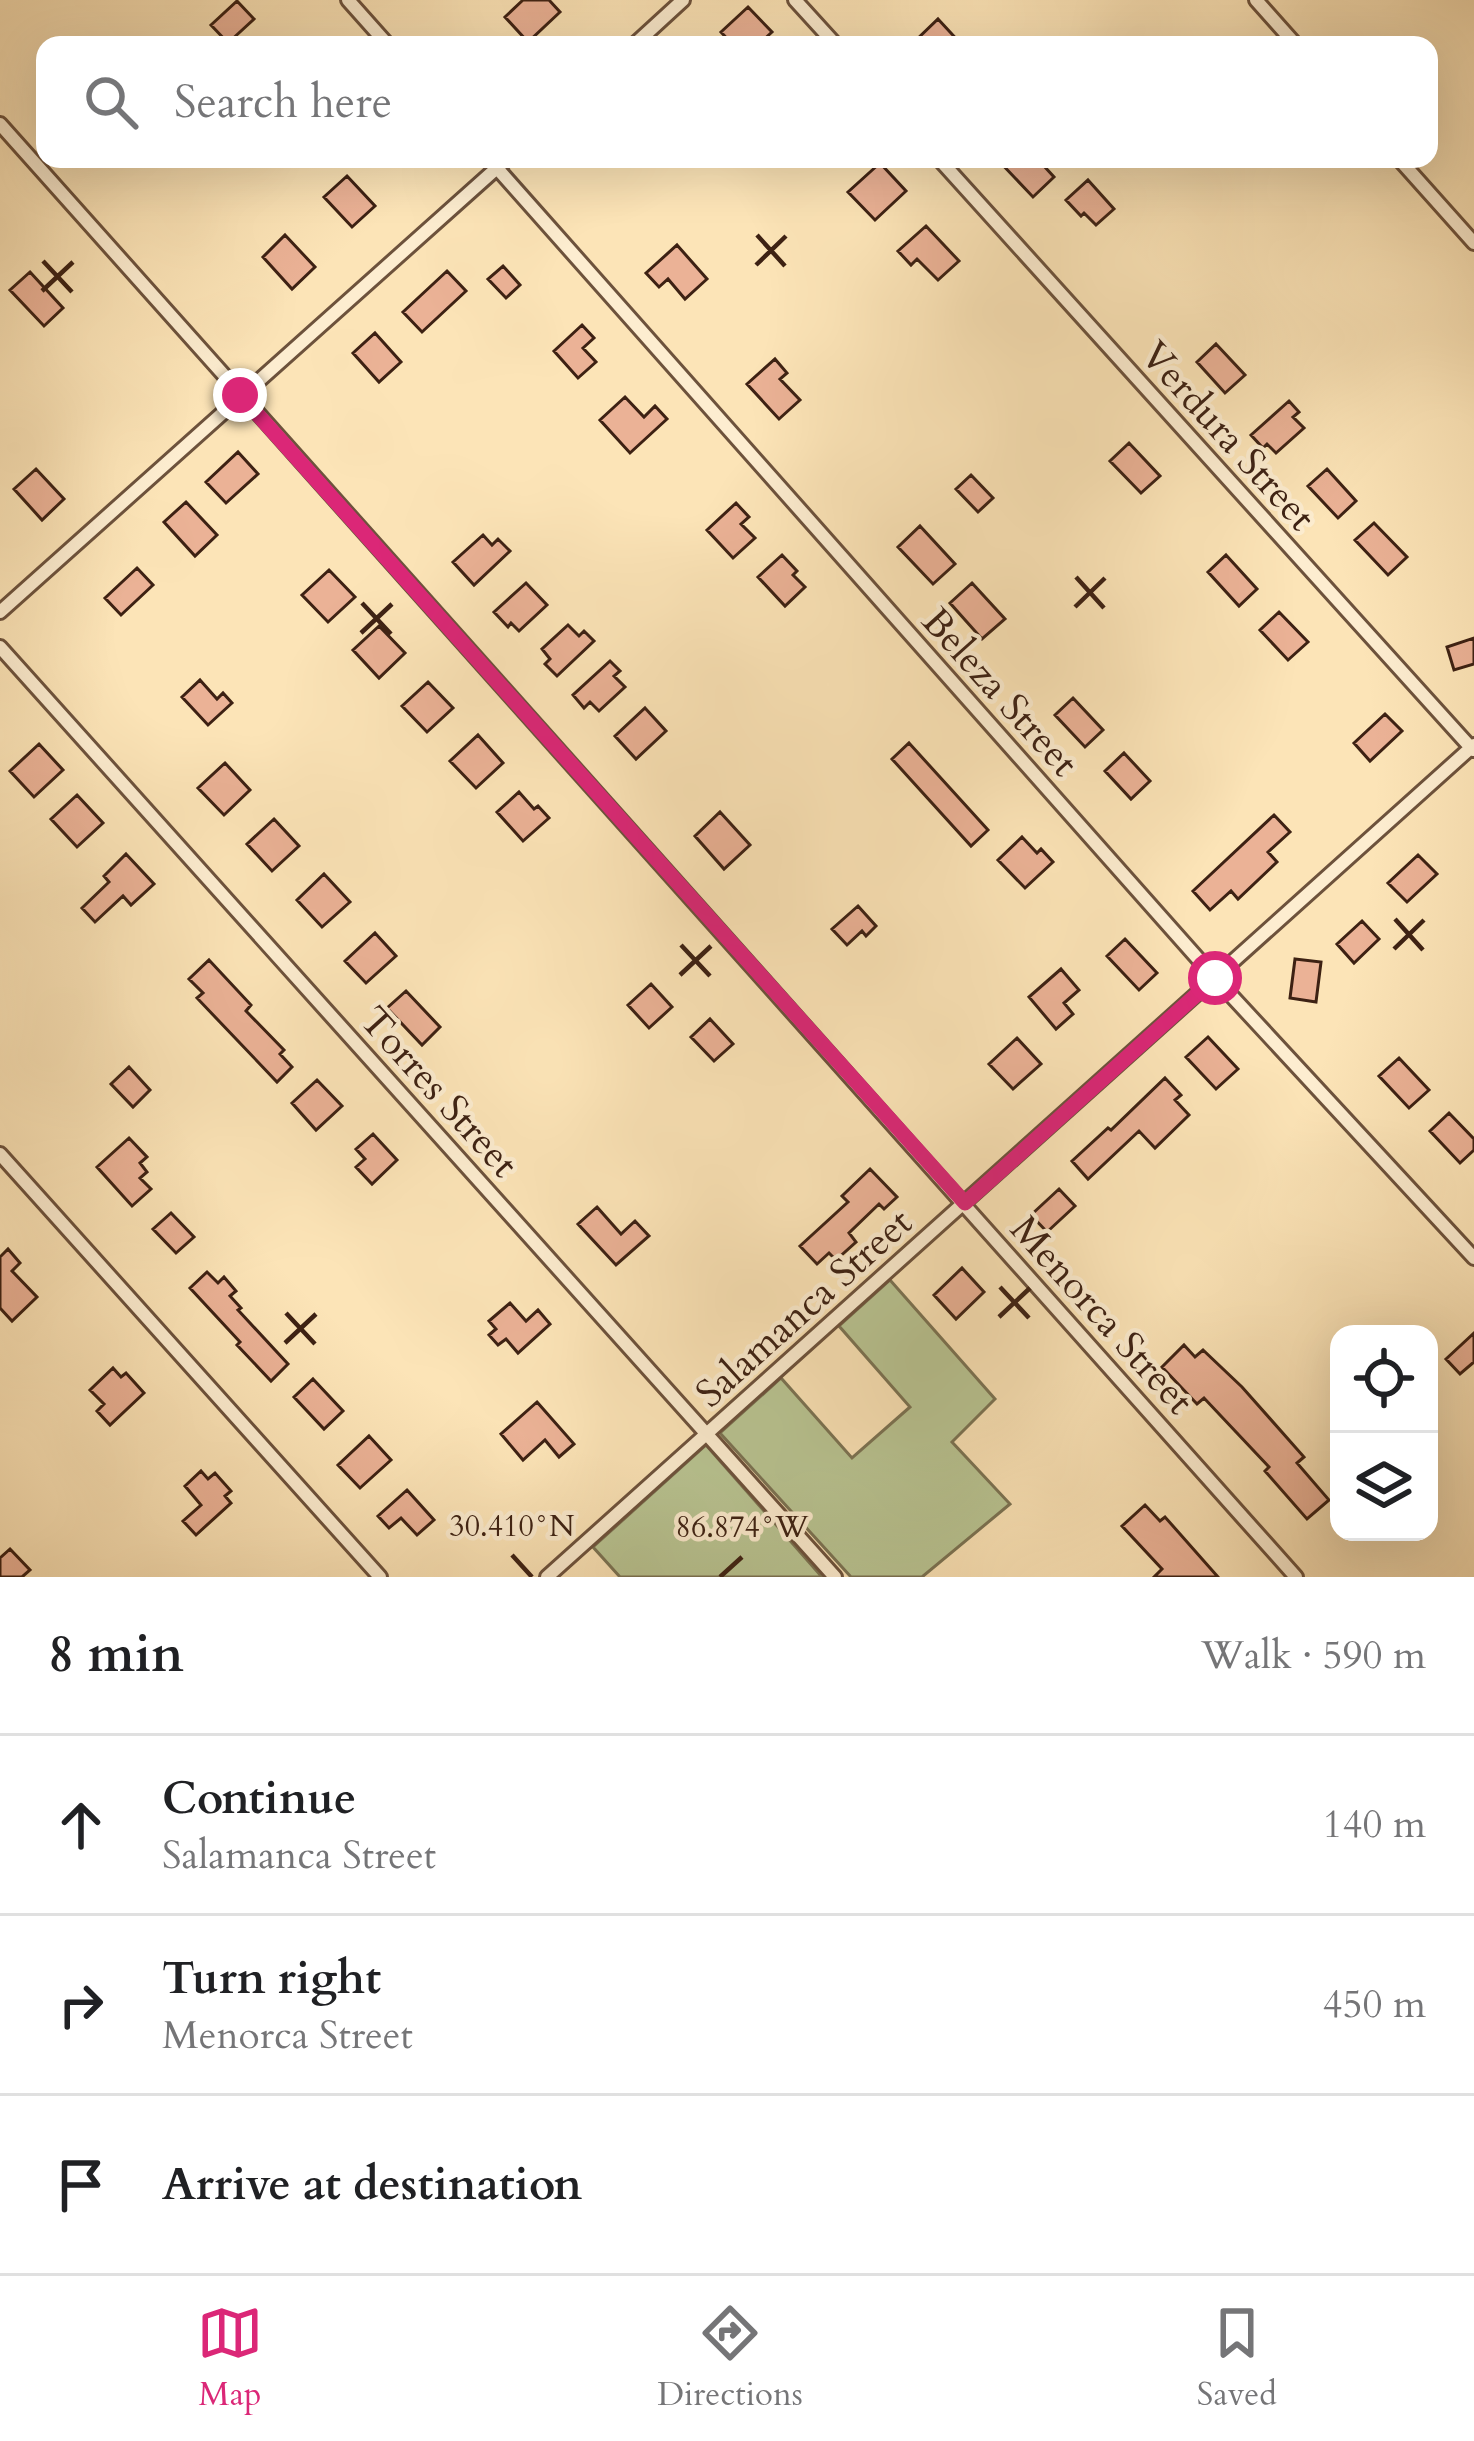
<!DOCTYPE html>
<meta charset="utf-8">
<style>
:root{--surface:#fff;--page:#f6f6f6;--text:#202124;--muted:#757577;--line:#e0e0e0;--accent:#db2777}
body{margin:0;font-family:Cardo,serif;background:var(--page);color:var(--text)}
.controls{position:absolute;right:36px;bottom:36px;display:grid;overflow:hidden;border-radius:24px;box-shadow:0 12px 48px #0002}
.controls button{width:108px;height:108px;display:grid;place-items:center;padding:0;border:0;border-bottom:3px solid var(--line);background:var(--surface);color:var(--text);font:60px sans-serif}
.stop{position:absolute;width:36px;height:36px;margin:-27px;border:9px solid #db2777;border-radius:50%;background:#fff}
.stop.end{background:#db2777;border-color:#fff;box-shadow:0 3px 12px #0008}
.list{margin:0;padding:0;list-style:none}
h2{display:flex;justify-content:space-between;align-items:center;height:156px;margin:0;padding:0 48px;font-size:51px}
h2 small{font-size:39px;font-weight:400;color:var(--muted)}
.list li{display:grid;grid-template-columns:78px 1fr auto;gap:36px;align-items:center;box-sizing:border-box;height:180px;padding:0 48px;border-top:3px solid var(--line)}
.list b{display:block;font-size:45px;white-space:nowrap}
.list p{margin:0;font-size:39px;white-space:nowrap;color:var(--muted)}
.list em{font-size:39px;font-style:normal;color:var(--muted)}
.icon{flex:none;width:66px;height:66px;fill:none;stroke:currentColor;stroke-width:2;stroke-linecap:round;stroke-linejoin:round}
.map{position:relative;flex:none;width:1474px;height:1577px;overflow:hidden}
.search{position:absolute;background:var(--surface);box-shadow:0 12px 48px #0002;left:36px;right:36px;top:36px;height:132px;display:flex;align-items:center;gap:30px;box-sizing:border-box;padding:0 42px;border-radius:24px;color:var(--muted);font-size:45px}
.sheet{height:696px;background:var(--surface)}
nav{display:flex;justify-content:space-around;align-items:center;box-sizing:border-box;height:168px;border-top:3px solid var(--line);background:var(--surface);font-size:33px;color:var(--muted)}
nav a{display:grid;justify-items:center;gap:6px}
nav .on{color:var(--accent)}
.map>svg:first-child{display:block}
</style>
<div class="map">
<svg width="1474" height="1577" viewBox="0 0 1474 1577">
<rect width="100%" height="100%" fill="#fce4b7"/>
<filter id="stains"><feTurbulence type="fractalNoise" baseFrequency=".00167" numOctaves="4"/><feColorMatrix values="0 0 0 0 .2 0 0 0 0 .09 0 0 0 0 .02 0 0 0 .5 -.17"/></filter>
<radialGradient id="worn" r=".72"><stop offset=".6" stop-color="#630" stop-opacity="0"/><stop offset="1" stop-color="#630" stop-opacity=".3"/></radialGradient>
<!-- green -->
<path fill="#b9c593" stroke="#7b7353" stroke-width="3" d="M890 1280 995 1399 952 1442 1010 1504 922 1577H851L720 1433 781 1378 852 1458 910 1407 839 1326Z
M706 1445 822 1577H620L593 1547Z"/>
<!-- building -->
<path fill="#ebb296" stroke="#3d2113" stroke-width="3" d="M523 0H549L560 12 528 42 505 17Z
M237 1 254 19 228 43 211 25Z
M748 7 772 32 758 45H733L721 32Z
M938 19 962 45H911Z
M997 159H1051L1044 166 1054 177 1033 197Z
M880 163 906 191 875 220 848 192Z
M347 176 375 206 352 227 324 197Z
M1088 180 1114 209 1096 225 1084 213 1081 216 1066 200Z
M926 226 959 261 938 280 917 259 911 265 898 251Z
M285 235 315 267 292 289 263 257Z
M677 245 707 279 685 299 668 279 659 287 646 273Z
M503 266 520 285 506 298 488 279Z
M447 271 466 291 422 332 403 312Z
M30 272 63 308 44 326 10 290Z
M582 325 594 338 583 348 596 362 578 378 554 351Z
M375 333 401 362 379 382 353 353Z
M1216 344 1245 375 1225 393 1197 362Z
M775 359 787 373 780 379 800 400 779 419 747 384Z
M625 397 644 417 655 406 667 419 630 453 600 420Z
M1289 401 1299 412 1293 417 1304 428 1276 453 1267 444 1263 448 1251 435Z
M1129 443 1160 476 1141 493 1110 461Z
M238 452 258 474 226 503 206 482Z
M36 469 64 499 42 520 14 489Z
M1327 469 1356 501 1338 518 1308 486Z
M971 475 993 498 978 512 956 489Z
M186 502 217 535 195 556 164 522Z
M736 503 749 517 741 524 755 538 733 558 707 530Z
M1374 523 1407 557 1388 575 1355 540Z
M920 526 955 564 933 584 898 547Z
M483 535 492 545 498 539 510 551 474 585 453 562Z
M782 555 797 571 793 575 805 587 785 606 758 577Z
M1226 555 1257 589 1239 606 1208 572Z
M137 568 153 585 121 615 105 598Z
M329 570 355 597 328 622 302 595Z
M526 583 547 605 519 631 511 623 508 627 494 612Z
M972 583 1005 619 982 639 950 603Z
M1279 612 1308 642 1288 660 1260 630Z
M568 625 579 636 584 631 594 641 557 676 545 664 550 659 542 649Z
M379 626 405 653 379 678 353 650Z
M1474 638V664L1454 670 1447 647Z
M610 661 620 671 614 676 625 687 599 711 590 702 584 708 573 695Z
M200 680 217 699 223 693 232 703 208 725 182 697Z
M428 682 453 708 427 732 402 706Z
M1073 698 1103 730 1085 747 1055 715Z
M645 708 666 731 636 759 615 736Z
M1385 714 1402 731 1370 761 1354 743Z
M478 735 503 763 476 788 450 761Z
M909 743 988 830 971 846 892 759Z
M39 744 63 770 34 797 10 771Z
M1124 753 1150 781 1131 799 1105 771Z
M225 763 250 790 224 815 198 788Z
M519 792 534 809 538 806 549 818 523 841 497 812Z
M77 795 103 823 77 847 51 819Z
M720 812 750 845 724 869 695 836Z
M1274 815 1290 832 1268 852 1277 862 1238 899 1231 891 1210 910 1193 891Z
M274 819 299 846 272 871 247 844Z
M1022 837 1037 853 1041 849 1053 862 1025 888 998 860Z
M126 854 154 884 131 905 123 896 95 922 82 908 109 882 104 876Z
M1418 855 1437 874 1407 902 1388 883Z
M324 874 350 902 322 927 297 900Z
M858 906 876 926 866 936 862 931 847 945 832 929Z
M1362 921 1379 939 1354 963 1337 944Z
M375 933 396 956 366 983 345 961Z
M1125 939 1157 973 1139 990 1107 956Z
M1295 959 1321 962 1316 1002 1290 998Z
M209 960 251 1005 246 1011 284 1050 280 1054 292 1067 277 1082 197 998 203 993 189 979Z
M1061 969 1079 990 1064 1003 1073 1014 1056 1029 1029 997Z
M651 984 672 1007 649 1028 628 1005Z
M406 991 440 1027 422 1045 387 1008Z
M710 1019 733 1044 714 1061 691 1037Z
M1208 1037 1238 1069 1216 1089 1186 1057Z
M1017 1038 1041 1064 1013 1089 989 1064Z
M1399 1058 1429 1090 1409 1108 1379 1076Z
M129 1067 150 1090 133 1107 111 1084Z
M1165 1078 1181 1095 1175 1100 1189 1115 1155 1148 1139 1131 1088 1179 1072 1161 1108 1128 1111 1130Z
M317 1080 342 1106 316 1130 292 1103Z
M1449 1113 1474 1139V1150L1460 1163 1430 1131Z
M373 1134 397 1160 372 1184 356 1167 365 1159 356 1149Z
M129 1138 147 1157 140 1163 147 1172 140 1178 151 1189 132 1206 97 1167Z
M870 1169 897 1197 884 1209 879 1204 849 1233 856 1242 836 1260 829 1253 817 1264 800 1246 848 1202 842 1196Z
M1059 1189 1075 1206 1047 1232 1031 1215Z
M597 1207 621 1234 635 1221 649 1236 616 1265 578 1224Z
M171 1213 194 1237 176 1253 153 1229Z
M8 1249 20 1263 12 1271 37 1297 12 1321 0 1308V1257Z
M962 1268 984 1292 956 1319 934 1295Z
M207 1272 218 1283 224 1277 236 1291 230 1296 241 1308 238 1310 288 1364 271 1381 237 1345 240 1342 190 1288Z
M510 1303 526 1321 538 1310 550 1324 518 1353 506 1339 498 1345 489 1335 496 1329 489 1321Z
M1474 1333V1362L1460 1374 1446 1359Z
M1184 1345 1195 1357 1203 1350 1242 1387 1304 1457 1297 1463 1329 1500 1307 1519 1265 1471 1269 1467 1204 1398 1197 1404 1162 1367Z
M113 1368 121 1377 126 1373 144 1393 110 1425 97 1411 104 1404 90 1390Z
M313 1379 343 1411 324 1429 294 1397Z
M537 1402 574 1444 559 1457 545 1440 523 1460 501 1434Z
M369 1436 391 1460 360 1488 338 1465Z
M201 1471 208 1479 215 1473 231 1491 225 1496 231 1503 196 1535 183 1521 201 1505 185 1486Z
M407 1490 434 1520 417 1535 401 1518 389 1528 378 1516Z
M1145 1505 1160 1521 1165 1517 1218 1577H1154L1162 1569 1122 1526Z
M10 1549 30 1570 22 1577H0V1558Z"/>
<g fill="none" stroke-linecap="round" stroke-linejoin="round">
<!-- street casing -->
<g stroke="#6d523c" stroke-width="18">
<path id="street" d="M348 0 388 45
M795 0 836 45
M1256 0 1296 45
M634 45 683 0
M0 124 1296 1577
M489 159 1215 978 1474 1258
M939 159 1473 750
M1399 159 1474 243
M0 612 507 159
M0 647 835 1577
M0 1154 380 1577
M547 1577 1474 745"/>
</g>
<!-- street -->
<use href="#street" stroke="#fdedd0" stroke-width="12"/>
</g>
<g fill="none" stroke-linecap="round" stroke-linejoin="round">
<!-- route -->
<path stroke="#db2777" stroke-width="15" d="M240 395 965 1203 1215 978"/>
</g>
<!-- ticks -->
<path fill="none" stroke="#3d2113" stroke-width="4.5" d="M757 235 785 266M43 261 72 292M756 265 786 236M42 291 73 262M1076 577 1104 608M362 603 391 634M1075 607 1105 578M361 633 392 604M1395 919 1423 950M681 945 710 976M1394 949 1424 920M680 975 711 946M1000 1287 1029 1318M286 1313 315 1344M999 1317 1030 1288M285 1343 316 1314M512 1555 532 1577M720 1577 742 1557"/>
<g text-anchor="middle" stroke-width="9" stroke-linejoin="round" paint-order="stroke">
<!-- street labels -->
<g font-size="39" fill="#3d2113" stroke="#fdedd0">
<text transform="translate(1229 435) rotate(48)" y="14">Verdura Street</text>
<text transform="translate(1001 691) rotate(48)" y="14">Beleza Street</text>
<text transform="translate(440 1091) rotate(48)" y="14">Torres Street</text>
<text transform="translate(803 1307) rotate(-42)" y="14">Salamanca Street</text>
<text transform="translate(1103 1314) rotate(48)" y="14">Menorca Street</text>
</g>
</g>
<g font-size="30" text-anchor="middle" fill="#3d2113" stroke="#fdedd0" stroke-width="9" stroke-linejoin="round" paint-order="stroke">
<text x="512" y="1536">30.410°N</text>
<text x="742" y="1537">86.874°W</text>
</g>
<rect width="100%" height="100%" filter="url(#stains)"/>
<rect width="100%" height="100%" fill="url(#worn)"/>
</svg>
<div class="controls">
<button><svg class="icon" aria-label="locate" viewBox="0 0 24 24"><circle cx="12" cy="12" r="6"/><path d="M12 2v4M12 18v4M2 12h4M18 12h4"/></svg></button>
<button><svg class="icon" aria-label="layers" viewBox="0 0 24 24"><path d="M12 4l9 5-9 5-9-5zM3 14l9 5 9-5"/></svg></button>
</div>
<div class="stop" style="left:1215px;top:978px"></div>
<div class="stop end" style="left:240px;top:395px"></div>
<div class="search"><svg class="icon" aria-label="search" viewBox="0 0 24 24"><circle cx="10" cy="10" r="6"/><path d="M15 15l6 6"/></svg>Search here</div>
</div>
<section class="sheet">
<h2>8 min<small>Walk · 590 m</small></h2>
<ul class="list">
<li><svg class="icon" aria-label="ahead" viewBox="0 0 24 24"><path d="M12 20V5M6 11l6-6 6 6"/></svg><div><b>Continue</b><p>Salamanca Street</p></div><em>140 m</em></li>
<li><svg class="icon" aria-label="right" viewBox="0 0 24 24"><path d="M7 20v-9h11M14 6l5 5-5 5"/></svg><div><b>Turn right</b><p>Menorca Street</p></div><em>450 m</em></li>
<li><svg class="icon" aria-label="arrive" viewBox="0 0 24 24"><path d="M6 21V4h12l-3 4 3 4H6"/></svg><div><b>Arrive at destination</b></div></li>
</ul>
</section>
<nav>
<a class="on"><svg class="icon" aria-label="map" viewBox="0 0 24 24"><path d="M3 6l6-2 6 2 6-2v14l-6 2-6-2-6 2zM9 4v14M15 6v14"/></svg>Map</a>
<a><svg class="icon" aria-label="directions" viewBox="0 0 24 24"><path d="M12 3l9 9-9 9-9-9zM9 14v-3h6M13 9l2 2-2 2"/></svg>Directions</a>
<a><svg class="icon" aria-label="saved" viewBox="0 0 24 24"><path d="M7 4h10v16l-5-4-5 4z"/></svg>Saved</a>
</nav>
